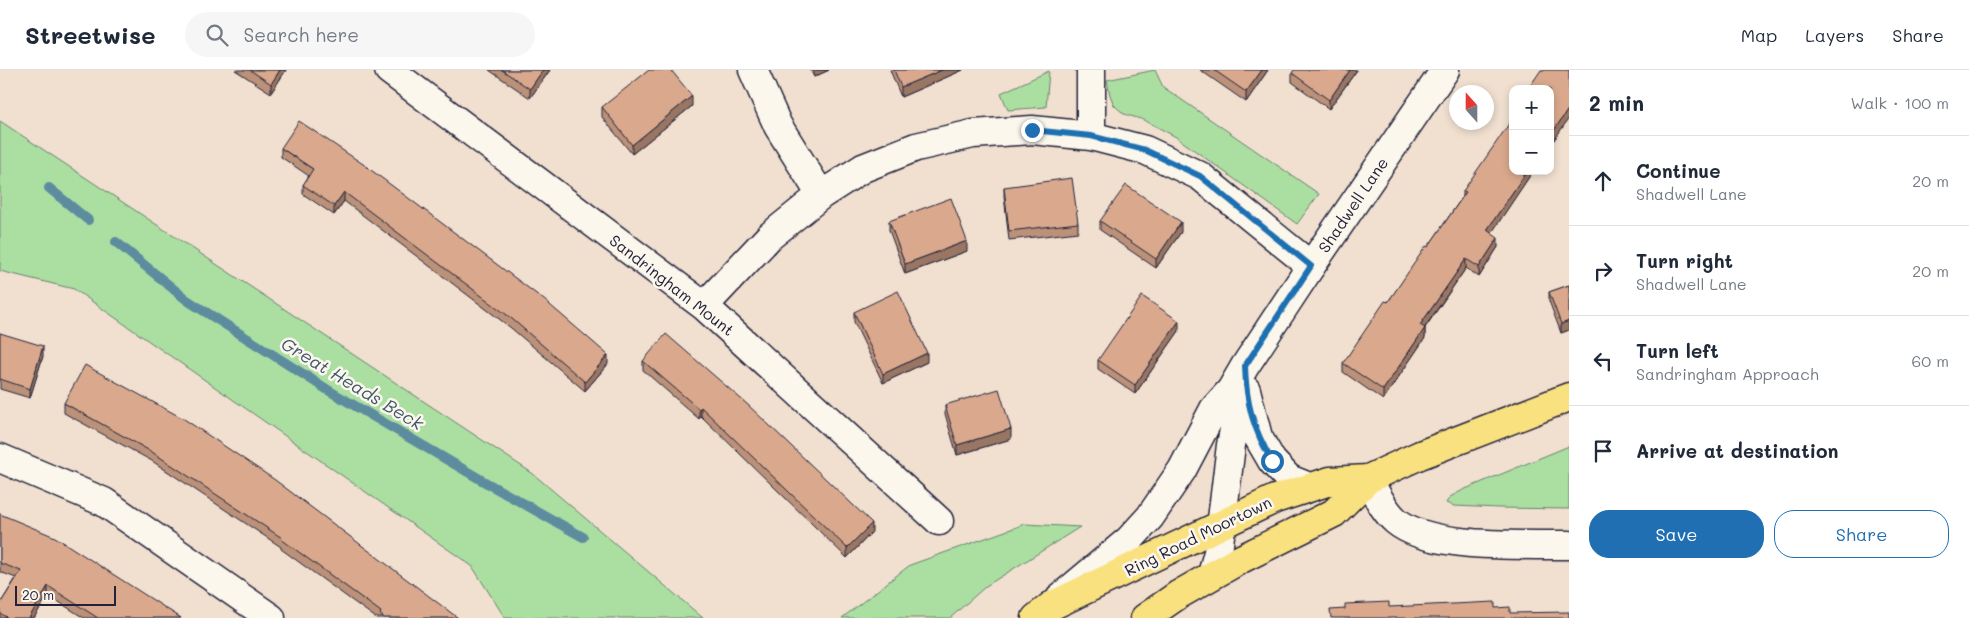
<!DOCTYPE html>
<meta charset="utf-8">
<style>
:root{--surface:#fff;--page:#f6f6f7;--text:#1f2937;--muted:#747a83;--line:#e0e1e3;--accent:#1f6fb2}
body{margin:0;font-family:Mali,sans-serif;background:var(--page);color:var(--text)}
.controls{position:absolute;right:15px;top:15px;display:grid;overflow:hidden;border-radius:10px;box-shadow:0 2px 8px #0003}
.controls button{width:45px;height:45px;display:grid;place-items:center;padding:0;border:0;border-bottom:1px solid var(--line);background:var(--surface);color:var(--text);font:25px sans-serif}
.compass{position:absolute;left:1449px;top:15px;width:45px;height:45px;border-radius:50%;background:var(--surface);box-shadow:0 2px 8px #0003;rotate:339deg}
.scale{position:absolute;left:15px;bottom:12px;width:101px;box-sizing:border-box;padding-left:5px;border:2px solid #22223b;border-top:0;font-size:14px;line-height:18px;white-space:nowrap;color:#22223b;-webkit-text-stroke:4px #fbf7ec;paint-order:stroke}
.stop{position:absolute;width:15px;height:15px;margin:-11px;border:4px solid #1f6fb2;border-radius:50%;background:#fff}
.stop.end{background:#1f6fb2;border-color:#fff;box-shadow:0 1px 5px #0008}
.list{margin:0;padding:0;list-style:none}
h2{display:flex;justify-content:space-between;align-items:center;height:65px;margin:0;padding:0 20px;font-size:21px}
h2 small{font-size:16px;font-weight:400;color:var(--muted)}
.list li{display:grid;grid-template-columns:32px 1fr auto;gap:15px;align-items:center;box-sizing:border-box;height:90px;padding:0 20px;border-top:1px solid var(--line)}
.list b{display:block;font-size:19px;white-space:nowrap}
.list p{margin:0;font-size:16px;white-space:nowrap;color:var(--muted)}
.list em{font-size:16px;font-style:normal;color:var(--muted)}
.actions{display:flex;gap:10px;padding:15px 20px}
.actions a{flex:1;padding:11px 0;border:1px solid var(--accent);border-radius:20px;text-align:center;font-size:18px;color:var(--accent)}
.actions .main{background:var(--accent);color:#fff}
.icon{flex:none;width:28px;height:28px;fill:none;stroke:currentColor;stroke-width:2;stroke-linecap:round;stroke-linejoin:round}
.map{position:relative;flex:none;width:1569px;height:548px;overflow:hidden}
header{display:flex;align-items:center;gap:30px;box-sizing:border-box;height:70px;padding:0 25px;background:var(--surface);border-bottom:1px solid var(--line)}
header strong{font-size:24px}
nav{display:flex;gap:28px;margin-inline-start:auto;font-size:18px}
.search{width:350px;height:45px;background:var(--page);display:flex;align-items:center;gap:12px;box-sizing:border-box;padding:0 18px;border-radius:28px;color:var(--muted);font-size:19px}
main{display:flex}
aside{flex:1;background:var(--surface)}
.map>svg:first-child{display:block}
</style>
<header>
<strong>Streetwise</strong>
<div class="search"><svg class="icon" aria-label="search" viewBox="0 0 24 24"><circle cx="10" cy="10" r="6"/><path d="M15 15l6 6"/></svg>Search here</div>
<nav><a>Map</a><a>Layers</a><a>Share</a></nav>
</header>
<main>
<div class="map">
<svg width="1569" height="548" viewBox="0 0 1569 548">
<rect width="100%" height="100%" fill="#f1e0d0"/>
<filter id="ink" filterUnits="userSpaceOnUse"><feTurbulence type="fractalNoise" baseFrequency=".02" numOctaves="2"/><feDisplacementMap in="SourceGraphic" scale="10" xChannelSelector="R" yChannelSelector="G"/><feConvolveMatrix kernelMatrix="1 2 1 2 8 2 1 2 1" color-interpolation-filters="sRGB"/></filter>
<g filter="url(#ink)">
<!-- green -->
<path fill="#abdfa1" stroke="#66806e" d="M1155 0 1163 17 1319 124 1297 154 1176 67 1144 50 1124 44 1114 35 1110 25 1107 10Z
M1049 1 1046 37 1008 40 1001 23Z
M0 51 532 403 703 548H505L472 496 74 219 0 201Z
M1569 376V439L1499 438 1454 436 1446 433 1450 427 1463 420Z
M1025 454 1080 457 986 516 950 548H842L910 495Z"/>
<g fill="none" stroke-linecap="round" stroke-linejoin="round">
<!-- stream -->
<path stroke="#5d8c9f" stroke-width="10" d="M49 118 88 150
M116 172 187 230 328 320 485 412 583 467"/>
<!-- street casing -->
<g stroke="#22223b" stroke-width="31">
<path id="street" d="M389 0 704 236 939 451
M753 0 778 56 821 125
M1091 0V66
M704 236 769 167 821 125 863 98 916 77 973 64 1032 60 1091 66 1145 80 1200 106 1311 196
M0 388 104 432 271 548
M1368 409C1376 423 1383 440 1396 451 1430 480 1524 474 1569 475"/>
</g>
<!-- secondary casing -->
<g stroke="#22223b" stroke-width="31">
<path id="secondary" d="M1246 320 1258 367 1272 391 1289 409 1309 417
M1212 505 1218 482 1231 375 1238 340 1231 320
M1061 527 1129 470 1150 447 1182 400 1214 339 1231 320 1245 296 1311 196 1445 0"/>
</g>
<!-- highway casing -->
<g stroke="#22223b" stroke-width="31">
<path id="highway" d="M1036 548 1051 536 1275 429 1330 411 1368 409
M1145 548 1178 525 1241 489 1334 443 1368 409 1420 385 1569 327"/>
</g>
<!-- street -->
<use href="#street" stroke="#fbf7ec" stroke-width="28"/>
<!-- secondary -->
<use href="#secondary" stroke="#fbf7ec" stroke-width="28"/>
<!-- highway -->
<use href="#highway" stroke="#fae180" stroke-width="28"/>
</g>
<!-- wall -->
<path fill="#bb9179" stroke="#22223b" d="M235 0H286L271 23Z
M489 0H550L530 28Z
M810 0H829L814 7Z
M890 0H963L901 27Z
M1200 0H1268L1246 32Z
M1357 0 1329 39 1292 12V3Z
M692 36 632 84 602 47V37Z
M281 78 608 294 585 321 511 258 344 131 334 145 303 124V115L309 106 281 87Z
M1533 101 1491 163 1498 177 1479 207 1466 198 1425 258V268L1383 330 1343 302V293L1428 177 1463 126V121Z
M1004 117 1078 153V162L1009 170 1004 126Z
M889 151 967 181 905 204 889 160Z
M1100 151 1181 162 1156 198 1100 160Z
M1569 215V260L1561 263 1549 231V222Z
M854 242 927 292 883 313 854 252Z
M1179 261 1135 324 1098 299V290Z
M0 263 43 286 30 328 0 319Z
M643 291 872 462 847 488 701 346 699 349 643 300Z
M64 333 458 548H376L281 479V477L152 391 64 343Z
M945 335 1011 369 957 385 945 344Z
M0 444 181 548H84L48 525 34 548H0V534L16 508 0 502Z"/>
<!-- shaded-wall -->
<path fill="#997663" stroke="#22223b" d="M280 0H286L271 23V14Z
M543 0H550L530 28V19Z
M814 0H829L814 7Z
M942 0H963L901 27V17Z
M1262 0H1268L1246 32V22Z
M1350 0H1357L1329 39V30Z
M692 26V36L632 84V75Z
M1569 38V48L1550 76V66Z
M1527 101H1533L1487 170V160Z
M344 122V131L334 145V136Z
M1181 152V162L1156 198V189Z
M1498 168V177L1479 207V197Z
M967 171V181L905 204V194Z
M1466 189V198L1420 264V255Z
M1179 251V261L1135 324V315Z
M1569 251V260L1561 263V254Z
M1425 258V268L1383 330V320Z
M43 276V286L30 328V319Z
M927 283V292L883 313V304Z
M608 285V294L585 321V312Z
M701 337V346L699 349V339Z
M1011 359V369L957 385V375Z
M872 453V462L847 488V478Z
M48 516V525L34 548H29Z"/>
<!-- building -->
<path fill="#daa98d" stroke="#22223b" d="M250 0H280L271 14Z
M502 0H543L530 19Z
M649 0H671L692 26 632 75 602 37Z
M894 0H942L901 17Z
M1214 0H1262L1246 22Z
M1294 0H1350L1329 30 1292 3Z
M1541 0H1569V38L1550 66V19H1528Z
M1513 48V101H1527L1487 160 1498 168 1479 197 1466 189 1420 255 1425 258 1383 320 1343 293 1385 231 1388 232 1426 176 1428 177 1466 122 1463 121Z
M299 51 363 94 543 229 608 285 585 312 511 248 344 122 334 136 303 115 313 99 281 78Z
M1072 108 1078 153 1009 161 1004 117Z
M1126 115 1181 152 1156 189 1100 151Z
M951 128 967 171 905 194 889 151Z
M1569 215V251L1561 254 1549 222Z
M898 221 927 283 883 304 854 242Z
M1142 226 1179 251 1135 315 1098 290Z
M0 263 43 276 30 319 0 309Z
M666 264 748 335 872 453 847 478 701 337 699 339 643 291Z
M85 295 184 349 275 410 458 548H384L380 544 381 542 281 469 282 468 152 382 64 333Z
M999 319 1011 359 957 375 945 335Z
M0 444 55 467 181 548H98L48 516 29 548H8L0 543V534L21 501 0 493Z
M1389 532V537L1495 532V538L1510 537V543L1569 542V548H1331L1330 540 1345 539V534Z"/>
</g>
<g fill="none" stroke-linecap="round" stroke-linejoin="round" filter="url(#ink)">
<!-- route -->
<path stroke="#1f6fb2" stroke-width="6" d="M1032 60 1091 66 1145 80 1200 106 1311 196 1245 296C1246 333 1253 359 1272 391"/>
</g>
<g text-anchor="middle" stroke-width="5" stroke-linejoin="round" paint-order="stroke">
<!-- street labels -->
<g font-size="16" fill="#22223b" stroke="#fbf7ec">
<text transform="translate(1353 135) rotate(-56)" y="6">Shadwell Lane</text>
<text transform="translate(672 215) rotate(38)" y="6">Sandringham Mount</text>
<text transform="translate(1198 466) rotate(-26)" y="6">Ring Road Moortown</text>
</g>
<!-- water labels -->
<g font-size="18" font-style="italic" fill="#3f576d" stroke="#fbf7ec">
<text transform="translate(352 314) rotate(31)" y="6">Great Heads Beck</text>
</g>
</g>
</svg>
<div class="controls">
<button>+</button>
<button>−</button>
</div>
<svg class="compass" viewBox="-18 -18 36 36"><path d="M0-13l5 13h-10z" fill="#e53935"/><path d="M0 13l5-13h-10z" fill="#747a83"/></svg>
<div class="scale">20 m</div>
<div class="stop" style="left:1272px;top:391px"></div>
<div class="stop end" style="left:1032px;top:60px"></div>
</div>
<aside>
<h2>2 min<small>Walk · 100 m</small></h2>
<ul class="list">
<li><svg class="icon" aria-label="ahead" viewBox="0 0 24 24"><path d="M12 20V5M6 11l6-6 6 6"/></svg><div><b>Continue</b><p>Shadwell Lane</p></div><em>20 m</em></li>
<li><svg class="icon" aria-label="right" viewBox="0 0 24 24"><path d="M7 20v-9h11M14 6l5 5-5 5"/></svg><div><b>Turn right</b><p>Shadwell Lane</p></div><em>20 m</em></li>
<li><svg class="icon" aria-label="left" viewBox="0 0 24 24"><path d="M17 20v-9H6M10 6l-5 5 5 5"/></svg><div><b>Turn left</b><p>Sandringham Approach</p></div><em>60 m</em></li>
<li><svg class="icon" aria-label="arrive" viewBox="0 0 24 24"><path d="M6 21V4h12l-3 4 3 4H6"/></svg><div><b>Arrive at destination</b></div></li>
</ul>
<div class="actions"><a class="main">Save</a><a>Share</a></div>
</aside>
</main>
